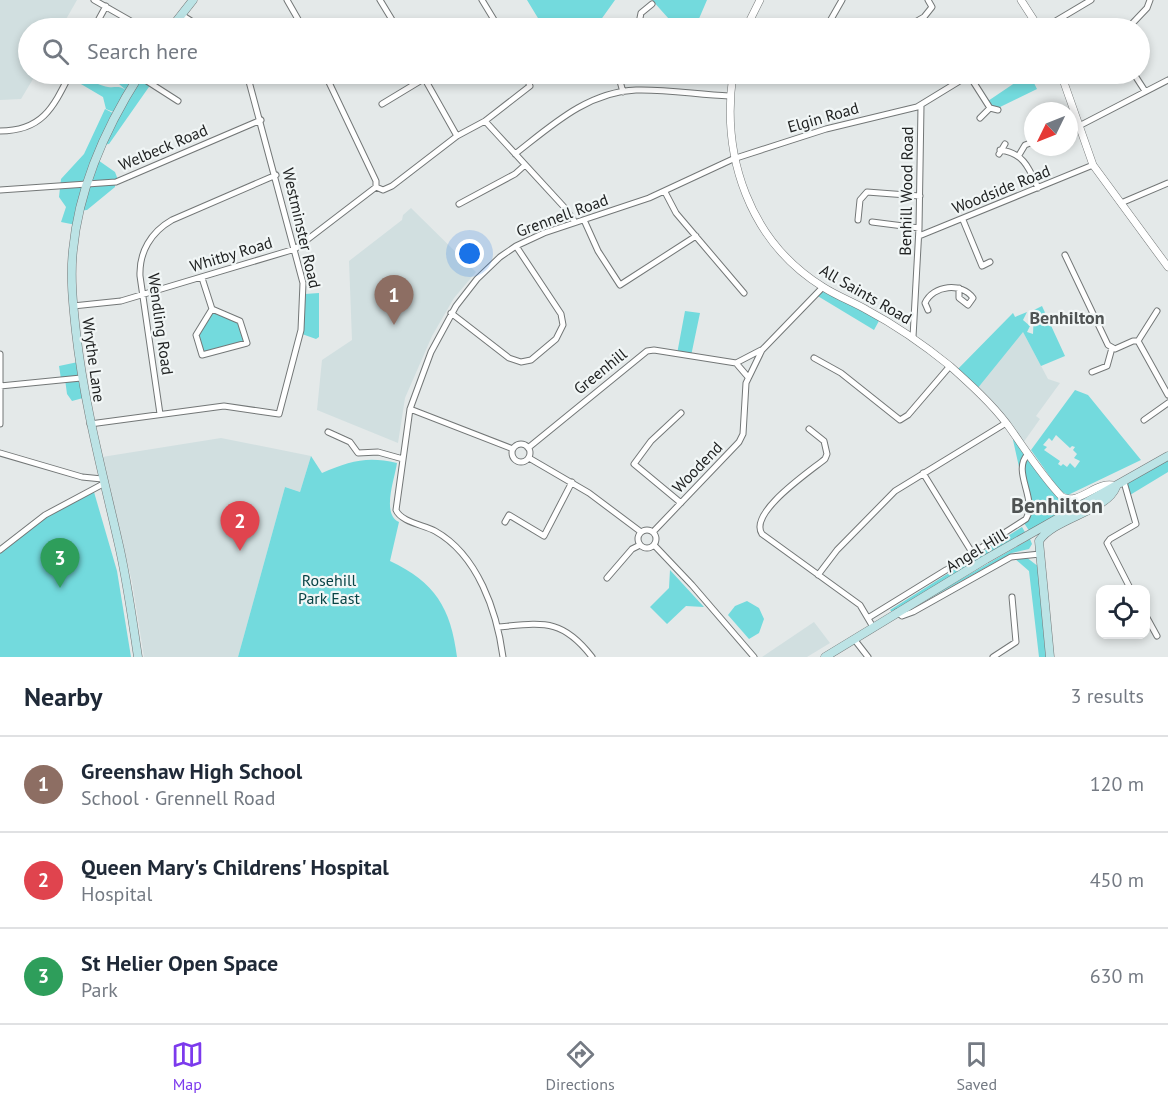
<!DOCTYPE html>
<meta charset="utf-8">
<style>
:root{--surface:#fff;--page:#f6f6f7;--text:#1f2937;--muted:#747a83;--line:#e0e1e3;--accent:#7c3aed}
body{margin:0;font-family:"PT Sans",sans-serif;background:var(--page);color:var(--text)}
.controls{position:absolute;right:18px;bottom:18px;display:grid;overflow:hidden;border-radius:12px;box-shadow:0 3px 9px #0003}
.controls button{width:54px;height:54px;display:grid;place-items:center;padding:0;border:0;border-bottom:2px solid var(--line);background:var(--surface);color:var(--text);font:30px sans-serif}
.compass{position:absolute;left:1024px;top:102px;width:54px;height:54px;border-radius:50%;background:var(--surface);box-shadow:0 3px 9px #0003;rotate:227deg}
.you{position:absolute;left:470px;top:254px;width:21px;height:21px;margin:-15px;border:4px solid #fff;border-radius:50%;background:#1a73e8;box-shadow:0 0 0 9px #1a73e833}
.badge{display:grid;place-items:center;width:39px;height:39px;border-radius:50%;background:var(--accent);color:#fff;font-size:20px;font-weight:700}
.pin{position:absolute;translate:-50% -50px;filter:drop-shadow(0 2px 3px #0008)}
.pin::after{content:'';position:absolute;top:32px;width:21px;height:18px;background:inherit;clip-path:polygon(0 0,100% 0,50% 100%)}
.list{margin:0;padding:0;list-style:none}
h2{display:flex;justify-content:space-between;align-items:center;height:78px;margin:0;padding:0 24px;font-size:26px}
h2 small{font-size:20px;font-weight:400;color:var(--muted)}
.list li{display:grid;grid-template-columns:39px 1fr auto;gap:18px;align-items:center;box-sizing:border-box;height:96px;padding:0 24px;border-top:2px solid var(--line)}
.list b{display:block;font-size:22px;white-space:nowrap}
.list p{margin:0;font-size:20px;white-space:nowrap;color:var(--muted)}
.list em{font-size:20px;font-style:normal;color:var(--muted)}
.icon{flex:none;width:33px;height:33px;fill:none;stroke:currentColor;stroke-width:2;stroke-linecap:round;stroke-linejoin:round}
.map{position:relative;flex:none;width:1168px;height:657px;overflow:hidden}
.search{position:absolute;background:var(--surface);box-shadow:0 3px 9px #0003;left:18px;right:18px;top:18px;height:66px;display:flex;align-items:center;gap:15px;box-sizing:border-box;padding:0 21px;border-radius:33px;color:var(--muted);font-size:22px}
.sheet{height:366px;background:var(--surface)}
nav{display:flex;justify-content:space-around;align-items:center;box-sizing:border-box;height:84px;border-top:2px solid var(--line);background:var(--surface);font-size:16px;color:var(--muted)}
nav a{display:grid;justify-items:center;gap:3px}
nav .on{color:var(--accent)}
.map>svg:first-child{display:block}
</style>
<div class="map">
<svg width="1168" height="657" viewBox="0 0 1168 657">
<rect width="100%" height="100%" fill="#e4e9e9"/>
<!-- built -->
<path fill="#d1dfe0" d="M0 0H77L61 28H28V74H36L21 99 0 100Z
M411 208 476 272 454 298 432 336 405 398 398 443 317 410 322 360 352 340 349 261 402 220 403 215Z
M1013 313 1048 379 1060 383 1036 416 1040 419 1023 443 957 370Z
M221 438 311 456 300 492 285 487 238 657H144L132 582 102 457Z
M814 622 830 643 807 657H762Z"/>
<!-- green -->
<path fill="#73dadd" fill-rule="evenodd" d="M527 0H615L595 28H544Z
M652 0H707L695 28H677Z
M71 74C88 74 94 85 108 87 116 88 118 85 126 90L119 84 125 74H158L109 144 102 145 116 113 106 109 103 97 69 77Z
M1028 74H1033L1031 77 1037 89 998 108 992 106 988 101Z
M105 109 115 114 95 158 115 172 118 180 115 181V187L87 210 78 211 76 225 61 222 66 207 59 197 61 179 84 154Z
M823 288 880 319 874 330 816 295Z
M319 293V337L316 339 302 334 305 294Z
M1042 306 1065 356 1041 366 1023 332 977 389 957 370 1013 313 1015 317 1027 312 1023 320 1030 326 1027 332 1033 334 1034 310Z
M212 309 240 321 247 343 202 355 196 335Z
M685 311 700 313 691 356 677 354Z
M78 362 83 398 72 401 67 394 65 379H61L59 366Z
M1075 390 1088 395 1141 460 1068 495 1060 491 1031 450ZM1056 435 1070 448 1072 446 1075 447 1073 450 1077 454 1074 458 1080 461 1075 468 1070 463 1067 467 1063 464 1061 466 1058 464 1060 461 1044 450 1047 447 1043 445 1049 438 1052 441Z
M1015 438 1062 498 1113 486 1030 532 1024 523 1030 516 1023 467H1019L1013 440Z
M311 456 322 473C350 461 367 456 397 463 395 478 381 514 399 522L390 561C435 582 451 608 457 657H238L285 487 300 492Z
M1168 457V472L1130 495 1125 482Z
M94 492 117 571 131 657H0V552L43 519Z
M1022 527 1025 532 892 612 890 610Z
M1030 539 1032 544 1029 549 1012 553 905 612Z
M1013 557H1026L1039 567 1049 657H1039L1029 571Z
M670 570 704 607 686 606 667 624 650 607 669 588Z
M747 601 759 608 764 619 759 633 749 639 728 615 735 606Z"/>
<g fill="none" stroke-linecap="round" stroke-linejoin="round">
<!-- minor casing -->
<g stroke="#737777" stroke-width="7">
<path id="minor" d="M94 0 143 28
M287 0 303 28
M380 0 397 28
M482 0 499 28
M182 15 202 28
M94 28 106 6
M638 28 641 13 652 4
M826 28 842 0
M905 28 924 17 932 7 928 0
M1044 28 1091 0
M1128 28 1147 8 1150 0
M325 74 376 181V187
M422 74 457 136
M618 74 623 92
M1134 74 1145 91
M969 75 990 108 998 110
M139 76 178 101
M382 104 425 78
M980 118 990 108
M485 121 565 208 575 222
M1079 126 1168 80
M0 131C42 131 53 108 70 74
M1000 150C1024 153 1029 168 1038 188
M515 154C551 126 587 92 636 90 667 89 699 95 729 96
M999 154 1005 144
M1019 155 1025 145 1033 142
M0 190 116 182 261 120
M665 192 676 213 744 293
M1121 203 1168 183
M459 204 515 174 525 165
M584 220 598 251 620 285 696 236
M858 220 860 200 867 192 920 196
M963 220 982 266 990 262
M872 222 919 228
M919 236 1093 165
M1065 255 1108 345 1115 349 1133 341H1138L1168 395
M202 278 212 309 240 321 247 343 202 355 196 335 212 309
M73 306 121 301 295 249 376 187 383 190 392 186 457 136 485 121 530 86 525 74
M928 310 925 303C933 285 962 282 973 298L968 305 959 298V288
M451 313 509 358 521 362 531 360 556 339 563 325 561 314 516 246
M913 337 919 228 921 106
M1138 341 1157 311
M0 354V424
M814 358 841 373 900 420 908 415 950 366
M736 363 761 350
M736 363 748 377
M1092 372 1107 366 1112 348
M0 386 81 378
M410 409 513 449
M160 414 140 276C139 252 151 232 172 220L276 175
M1144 420 1168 403
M90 424 224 406 279 414 301 330 303 283 247 74
M809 429 824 441 827 454 825 459C809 472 748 513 762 534L860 605 873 627
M328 432 350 442 358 453 378 452 403 459
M512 453a9 9 0 1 1 18 0a9 9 0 1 1-18 0Z
M528 448 647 351 654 350 736 363
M0 453 82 477 102 479
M529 458 589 493 641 532
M923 473 973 554
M1124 482 1136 524 1110 539 1107 543 1131 590
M681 503 634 464 651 441 681 413
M505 522 509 515 544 536 572 482
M638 539a9 9 0 1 1 18 0a9 9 0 1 1-18 0Z
M653 532 739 442 743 434 746 383 762 350 823 287
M654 545 692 585 754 657
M0 550 45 515 103 484
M948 569 1026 519C1038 499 1011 471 1028 454
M818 575 837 550 895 491 1006 423
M607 578 632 549 640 545
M897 612 902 616 913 612 1011 557 1040 554
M1146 616 1157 636
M868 618 946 570
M498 627C543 623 562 618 592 657
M854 639 868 657
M503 657C497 612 478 555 435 531 424 525 401 522 396 510L410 409 431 352 456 306 477 279 500 257 516 246 544 233 649 198 733 159 826 129 917 107 971 74
M993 657 1016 642 1012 597"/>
</g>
<!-- tertiary casing -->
<g stroke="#737777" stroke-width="8">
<path id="tertiary" d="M1021 0 1039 28
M746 28 760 0
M733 74C721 156 749 241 823 287 837 296 853 302 867 310 897 326 924 345 950 366 970 384 991 403 1007 424 1025 449 1041 475 1062 497 1080 506 1097 479 1116 486
M1061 74 1093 165 1168 267"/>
</g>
<!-- secondary casing -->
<g stroke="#737777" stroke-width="9">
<path id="secondary" d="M171 28 193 0
M138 657C132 618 127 579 118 541 102 471 84 403 76 332 73 305 70 277 73 250 79 187 106 127 140 74
M825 657 986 559 1168 456
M1050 657 1039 541C1054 518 1107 511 1116 487"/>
</g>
<!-- minor -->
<use href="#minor" stroke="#fff" stroke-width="5"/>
<!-- tertiary -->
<use href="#tertiary" stroke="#fff" stroke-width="7"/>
<!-- secondary -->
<use href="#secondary" stroke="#bce3e5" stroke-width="8"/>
</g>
<g text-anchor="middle" stroke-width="4.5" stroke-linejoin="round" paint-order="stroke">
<!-- street labels -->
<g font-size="16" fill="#212323" stroke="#f1f6f6">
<text transform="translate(823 117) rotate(-16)" y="6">Elgin Road</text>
<text transform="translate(163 147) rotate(-23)" y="6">Welbeck Road</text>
<text transform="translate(1001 189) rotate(-22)" y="6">Woodside Road</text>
<text transform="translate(906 191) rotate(-89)" y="6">Benhill Wood Road</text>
<text transform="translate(562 215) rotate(-20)" y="6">Grennell Road</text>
<text transform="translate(302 228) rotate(77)" y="6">Westminster Road</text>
<text transform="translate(231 254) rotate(-17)" y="6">Whitby Road</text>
<text transform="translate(866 294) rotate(30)" y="6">All Saints Road</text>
<text transform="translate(161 324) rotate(82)" y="6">Wendling Road</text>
<text transform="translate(94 360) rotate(82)" y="6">Wrythe Lane</text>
<text transform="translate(600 371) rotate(-39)" y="6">Greenhill</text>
<text transform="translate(697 467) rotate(-46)" y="6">Woodend</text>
<text transform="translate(976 550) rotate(-31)" y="6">Angel Hill</text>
</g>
<!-- park labels -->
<g font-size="16" fill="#074345" stroke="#f1f6f6">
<text x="329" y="586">Rosehill<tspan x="329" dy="18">Park East</tspan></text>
</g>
<!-- neighbourhood labels -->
<g font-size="18" font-weight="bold" fill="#4f5353" stroke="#f1f6f6">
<text x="1067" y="324">Benhilton</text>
</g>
<!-- district labels -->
<g font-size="22" font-weight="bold" fill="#4f5353" stroke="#f1f6f6">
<text x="1057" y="513">Benhilton</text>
</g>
</g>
</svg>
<div class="controls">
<button><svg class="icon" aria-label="locate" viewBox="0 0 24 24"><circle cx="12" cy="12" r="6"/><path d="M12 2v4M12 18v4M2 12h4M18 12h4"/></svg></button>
</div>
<svg class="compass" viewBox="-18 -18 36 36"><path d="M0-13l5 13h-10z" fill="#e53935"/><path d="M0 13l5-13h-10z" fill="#747a83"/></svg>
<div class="you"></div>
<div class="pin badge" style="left:394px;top:325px;background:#8d6e63">1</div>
<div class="pin badge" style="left:240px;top:551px;background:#e0444e">2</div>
<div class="pin badge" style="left:60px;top:588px;background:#2e9e5b">3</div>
<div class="search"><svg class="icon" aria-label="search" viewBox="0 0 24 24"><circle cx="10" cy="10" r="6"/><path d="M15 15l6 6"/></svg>Search here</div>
</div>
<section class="sheet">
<h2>Nearby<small>3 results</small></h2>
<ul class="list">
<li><span class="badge" style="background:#8d6e63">1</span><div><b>Greenshaw High School</b><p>School · Grennell Road</p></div><em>120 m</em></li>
<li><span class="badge" style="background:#e0444e">2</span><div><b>Queen Mary's Childrens' Hospital</b><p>Hospital</p></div><em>450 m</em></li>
<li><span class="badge" style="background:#2e9e5b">3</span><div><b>St Helier Open Space</b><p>Park</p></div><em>630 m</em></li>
</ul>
</section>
<nav>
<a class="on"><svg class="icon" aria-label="map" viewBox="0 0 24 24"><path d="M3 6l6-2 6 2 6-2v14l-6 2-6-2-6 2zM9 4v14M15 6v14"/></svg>Map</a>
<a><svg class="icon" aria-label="directions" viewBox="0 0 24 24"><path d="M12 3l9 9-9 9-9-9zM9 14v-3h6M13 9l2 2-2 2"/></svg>Directions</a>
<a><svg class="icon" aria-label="saved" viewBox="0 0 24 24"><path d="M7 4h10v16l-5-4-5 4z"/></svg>Saved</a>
</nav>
